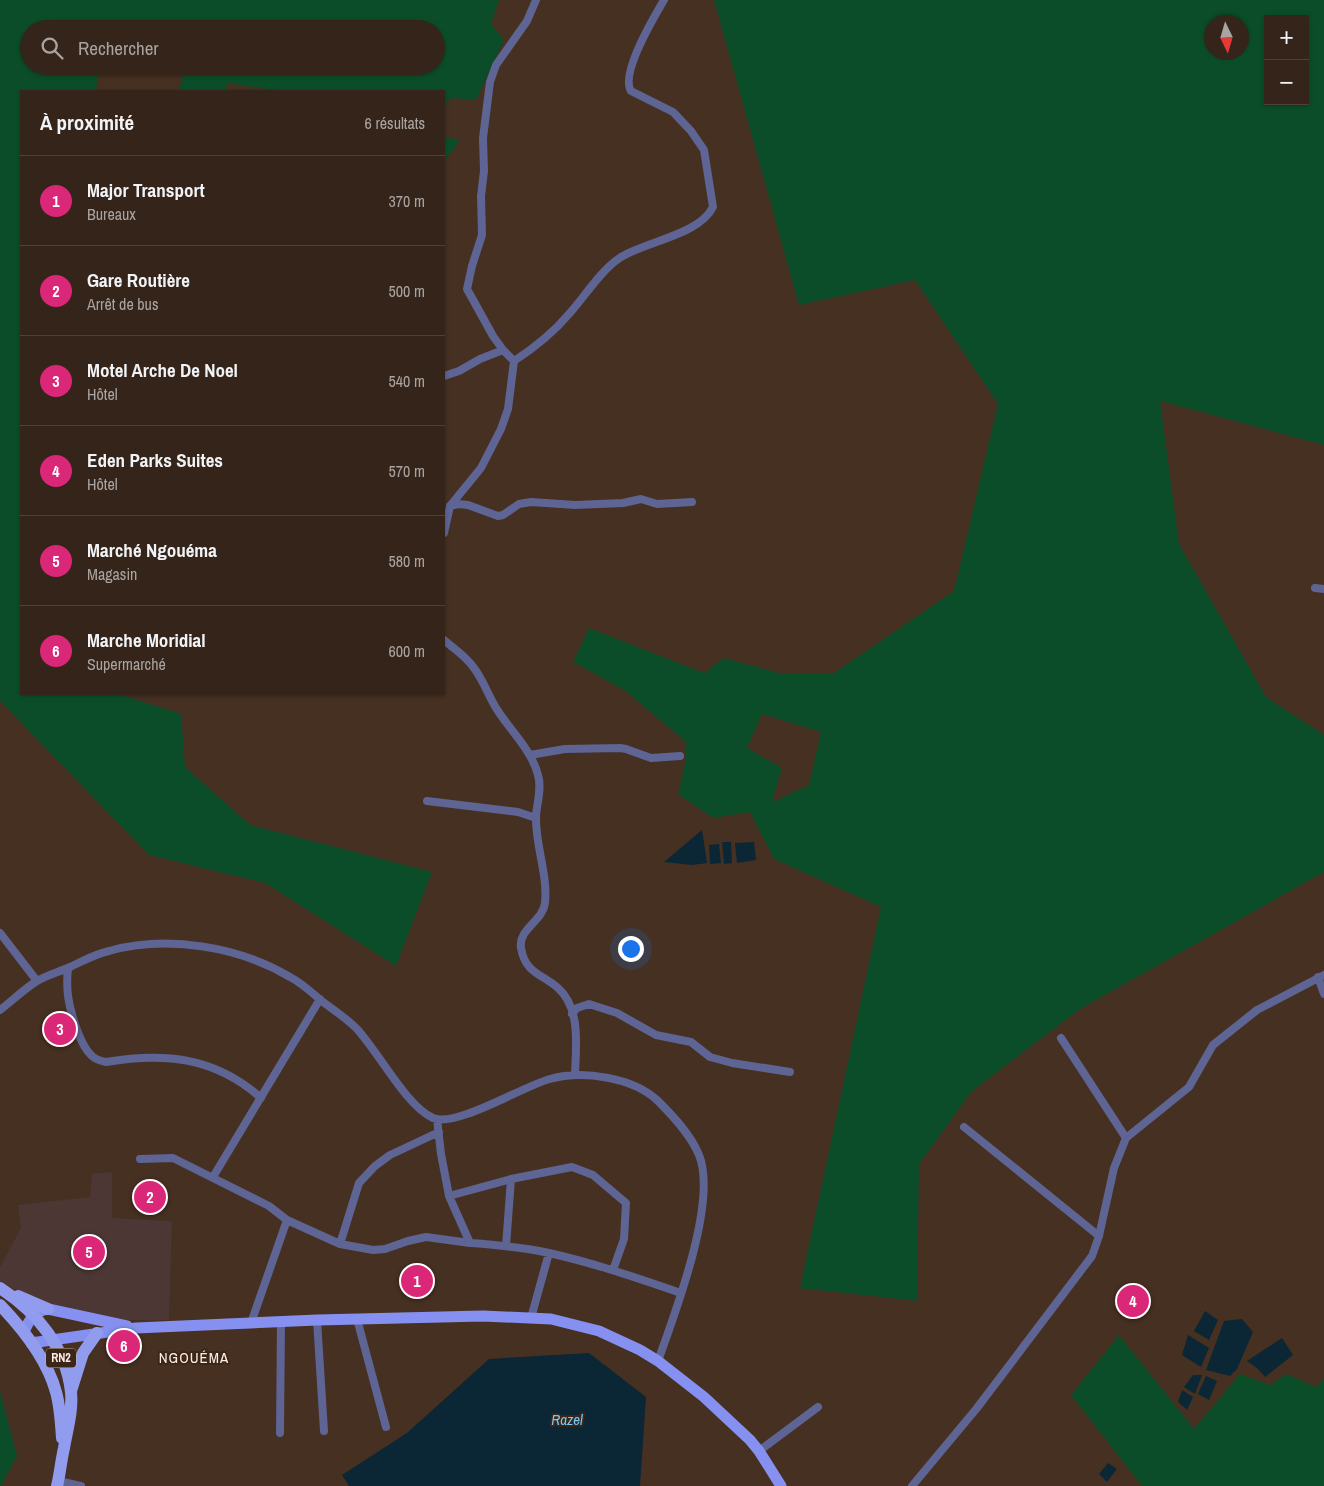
<!DOCTYPE html>
<html lang="fr">
<meta charset="utf-8">
<style>
:root{--surface:#342419;--page:#3c2c22;--text:#f1f3f6;--muted:#a9a4a2;--line:#4e4138;--accent:#db2777}
body{margin:0;font-family:"Archivo Narrow",sans-serif;background:var(--page);color:var(--text)}
.controls{position:absolute;right:15px;top:15px;display:grid;overflow:hidden;border-radius:0px;box-shadow:0 1px 4px #0004}
.controls button{width:45px;height:45px;display:grid;place-items:center;padding:0;border:0;border-bottom:1px solid var(--line);background:var(--surface);color:var(--text);font:25px sans-serif}
.compass{position:absolute;left:1204px;top:15px;width:45px;height:45px;border-radius:50%;background:var(--surface);box-shadow:0 1px 4px #0004;rotate:175deg}
.you{position:absolute;left:630px;top:948px;width:18px;height:18px;margin:-12px;border:4px solid #fff;border-radius:50%;background:#1a73e8;box-shadow:0 0 0 8px #1a73e833}
.badge{display:grid;place-items:center;width:32px;height:32px;border-radius:50%;background:var(--accent);color:#fff;font-size:16px;font-weight:700}
.pin{position:absolute;translate:-50% -50%;border:2px solid #fff;box-shadow:0 1px 5px #0006}
.list{margin:0;padding:0;list-style:none}
h2{display:flex;justify-content:space-between;align-items:center;height:65px;margin:0;padding:0 20px;font-size:21px}
h2 small{font-size:16px;font-weight:400;color:var(--muted)}
.list li{display:grid;grid-template-columns:32px 1fr auto;gap:15px;align-items:center;box-sizing:border-box;height:90px;padding:0 20px;border-top:1px solid var(--line)}
.list b{display:block;font-size:19px;white-space:nowrap}
.list p{margin:0;font-size:16px;white-space:nowrap;color:var(--muted)}
.list em{font-size:16px;font-style:normal;color:var(--muted)}
.icon{flex:none;width:28px;height:28px;fill:none;stroke:currentColor;stroke-width:2;stroke-linecap:round;stroke-linejoin:round}
.map{position:relative;flex:none;width:1324px;height:1486px;overflow:hidden}
.search{position:absolute;background:var(--surface);box-shadow:0 1px 4px #0004;left:20px;top:20px;width:425px;height:55px;display:flex;align-items:center;gap:12px;box-sizing:border-box;padding:0 18px;border-radius:28px;color:var(--muted);font-size:19px}
.panel{position:absolute;background:var(--surface);box-shadow:0 1px 4px #0004;left:20px;top:90px;width:425px;height:605px;border-radius:0px}
.map>svg:first-child{display:block}
</style>
<div class="map">
<svg width="1324" height="1486" viewBox="0 0 1324 1486">
<rect width="100%" height="100%" fill="#463021"/>
<!-- commercial -->
<path fill="#4c3734" d="M112 1172V1218L172 1221 169 1320H127L92 1315 38 1301 0 1282V1267L21 1228 18 1205 90 1197 92 1174Z"/>
<!-- green -->
<path fill="#0b4d29" fill-rule="evenodd" d="M0 0H499L491 24 504 40 476 100 451 98 444 108V91H274L273 90 227 83 226 91H179L185 66H436V29H29V66H99L96 91H21V694H118L181 714 185 767 250 825 432 872 396 966 265 883 149 855 0 701Z
M714 0H1324V445L1160 401 1179 544 1266 697 1324 735V872L1080 1009 972 1091 919 1164 917 1301 800 1288 881 907 774 859 750 812 713 818 678 794 685 763V741L624 690 573 662 589 628 704 673 724 658 782 674 834 673 954 591 998 404 915 280 799 305ZM1268 19H1305V101H1268ZM1212 22H1242V52H1212ZM762 714 821 732 809 785 772 802 782 768 747 748Z
M444 136 460 141 444 161Z
M1119 1335 1194 1429 1240 1374 1270 1385 1286 1374 1316 1387 1324 1379V1486H1142L1071 1395Z
M0 1391 17 1456 1 1486H0Z"/>
<!-- water -->
<path fill="#0b2634" d="M702 830 707 863 692 865 664 862Z
M722 842H731L732 863 724 864Z
M754 842 756 860 737 863 735 843Z
M719 844 721 863 710 864 709 845Z
M1205 1311 1218 1320 1209 1340 1194 1331Z
M1242 1319 1253 1332 1237 1369 1230 1376 1206 1370 1224 1321Z
M1188 1335 1209 1348 1201 1367 1182 1355Z
M1282 1338 1293 1355 1265 1377 1257 1368 1247 1361Z
M589 1353 646 1397 640 1486H349L342 1475 407 1433 489 1359Z
M1193 1375H1202L1195 1394 1184 1387Z
M1206 1376 1217 1381 1209 1400 1198 1394Z
M1182 1390 1193 1397 1187 1410 1178 1402Z
M1108 1463 1117 1469 1107 1482 1099 1474Z"/>
<g fill="none" stroke-linecap="round" stroke-linejoin="round">
<!-- minor -->
<path stroke="#5e6493" stroke-width="8" d="M514 361C534 348 553 333 569 314 586 295 600 271 621 257 647 241 699 235 713 207L704 150 691 131 673 112 631 91C620 74 654 17 664 0
M444 376 459 371 480 359 503 350
M450 506 458 504 468 505 498 516 503 515 519 504 531 502 575 505 623 503 641 499 657 504 692 502
M444 533 450 506 481 468 501 429 508 409 514 361 503 350 493 336 467 289 472 266 482 235 481 196 484 171 483 138 490 82 496 65 527 21 536 0
M1315 588 1324 589
M444 640C454 649 466 656 474 668 484 681 489 698 498 711 511 731 532 751 538 775 542 788 537 803 536 816 535 845 548 874 545 903 543 921 518 929 521 948 525 973 542 974 558 988 581 1008 576 1047 575 1074
M530 755 565 749 620 748 626 749 651 758 680 756
M427 801 518 812 536 818
M0 933 37 981
M68 968C67 977 67 987 68 996 70 1011 80 1046 92 1056 96 1060 101 1061 106 1062 164 1052 215 1057 261 1098
M1318 977 1324 994
M0 1010C12 1001 24 989 37 981 47 975 59 972 70 967 83 961 95 954 109 951 167 935 238 946 290 977 302 983 312 993 323 1002 334 1010 346 1018 356 1028 378 1051 406 1106 433 1118 456 1128 523 1086 550 1079 582 1070 633 1077 658 1101 673 1116 691 1135 699 1155 718 1201 675 1313 658 1361
M572 1014 577 1008 589 1004 617 1013 656 1035 691 1042 710 1057 732 1063 790 1072
M1061 1038 1126 1138
M964 1127 1099 1236
M140 1159 173 1158 269 1206 287 1220 340 1244 373 1250 385 1249 408 1241 426 1237 470 1243 449 1196 441 1154 437 1119
M213 1177 320 999
M449 1196 511 1179 572 1167 593 1175 626 1203 624 1239 613 1270
M470 1243C496 1245 523 1247 549 1253 594 1263 637 1278 681 1293
M340 1244 359 1183 375 1166 390 1155 439 1132
M506 1246 511 1179
M531 1318 549 1253
M357 1319 386 1427
M317 1320 324 1431
M251 1323 287 1220
M280 1433 281 1321
M759 1451 818 1407
M58 1481 81 1486
M912 1486 977 1408 1092 1256 1099 1236 1114 1168 1126 1138 1189 1087 1213 1045 1257 1010 1324 975"/>
<!-- primary -->
<path stroke="#8690f0" stroke-width="11" d="M24 1332C29 1320 34 1311 48 1309L127 1326
M31 1343 136 1328 317 1320 483 1316 551 1319 599 1331 640 1350 658 1361 704 1397 750 1440 759 1451 781 1486"/>
<!-- trunk -->
<path stroke="#929cee" stroke-width="12" d="M0 1288C36 1311 66 1347 71 1392 73 1411 67 1430 64 1448 61 1461 60 1474 57 1486
M18 1296 48 1309
M0 1305C23 1329 47 1359 56 1392 60 1406 61 1423 62 1438
M71 1391 83 1353 97 1333"/>
</g>
<g text-anchor="middle" stroke-width="4" stroke-linejoin="round" paint-order="stroke">
<!-- shield labels -->
<rect fill="#3b2618" stroke="#c2b1a7" stroke-width="1" x="46" y="1348.5" width="30" height="19" rx="4"/>
<g font-size="12" font-weight="bold" fill="#fcede4">
<text x="61" y="1362">RN2</text>
</g>
<!-- neighbourhood labels -->
<g font-size="15" letter-spacing="1" fill="#fcede4" stroke="#3b2618">
<text x="194" y="1363">NGOUÉMA</text>
</g>
<!-- water labels -->
<g font-size="15" font-style="italic" fill="#72cafa" stroke="#3b2618">
<text x="567" y="1425">Razel</text>
</g>
</g>
</svg>
<div class="controls">
<button>+</button>
<button>−</button>
</div>
<svg class="compass" viewBox="-18 -18 36 36"><path d="M0-13l5 13h-10z" fill="#e53935"/><path d="M0 13l5-13h-10z" fill="#a9a4a2"/></svg>
<div class="you"></div>
<div class="pin badge" style="left:417px;top:1281px">1</div>
<div class="pin badge" style="left:150px;top:1197px">2</div>
<div class="pin badge" style="left:60px;top:1029px">3</div>
<div class="pin badge" style="left:1133px;top:1301px">4</div>
<div class="pin badge" style="left:89px;top:1252px">5</div>
<div class="pin badge" style="left:124px;top:1346px">6</div>
<div class="search"><svg class="icon" aria-label="search" viewBox="0 0 24 24"><circle cx="10" cy="10" r="6"/><path d="M15 15l6 6"/></svg>Rechercher</div>
<section class="panel">
<h2>À proximité<small>6 résultats</small></h2>
<ul class="list">
<li><span class="badge">1</span><div><b>Major Transport</b><p>Bureaux</p></div><em>370 m</em></li>
<li><span class="badge">2</span><div><b>Gare Routière</b><p>Arrêt de bus</p></div><em>500 m</em></li>
<li><span class="badge">3</span><div><b>Motel Arche De Noel</b><p>Hôtel</p></div><em>540 m</em></li>
<li><span class="badge">4</span><div><b>Eden Parks Suites</b><p>Hôtel</p></div><em>570 m</em></li>
<li><span class="badge">5</span><div><b>Marché Ngouéma</b><p>Magasin</p></div><em>580 m</em></li>
<li><span class="badge">6</span><div><b>Marche Moridial</b><p>Supermarché</p></div><em>600 m</em></li>
</ul>
</section>
</div>
